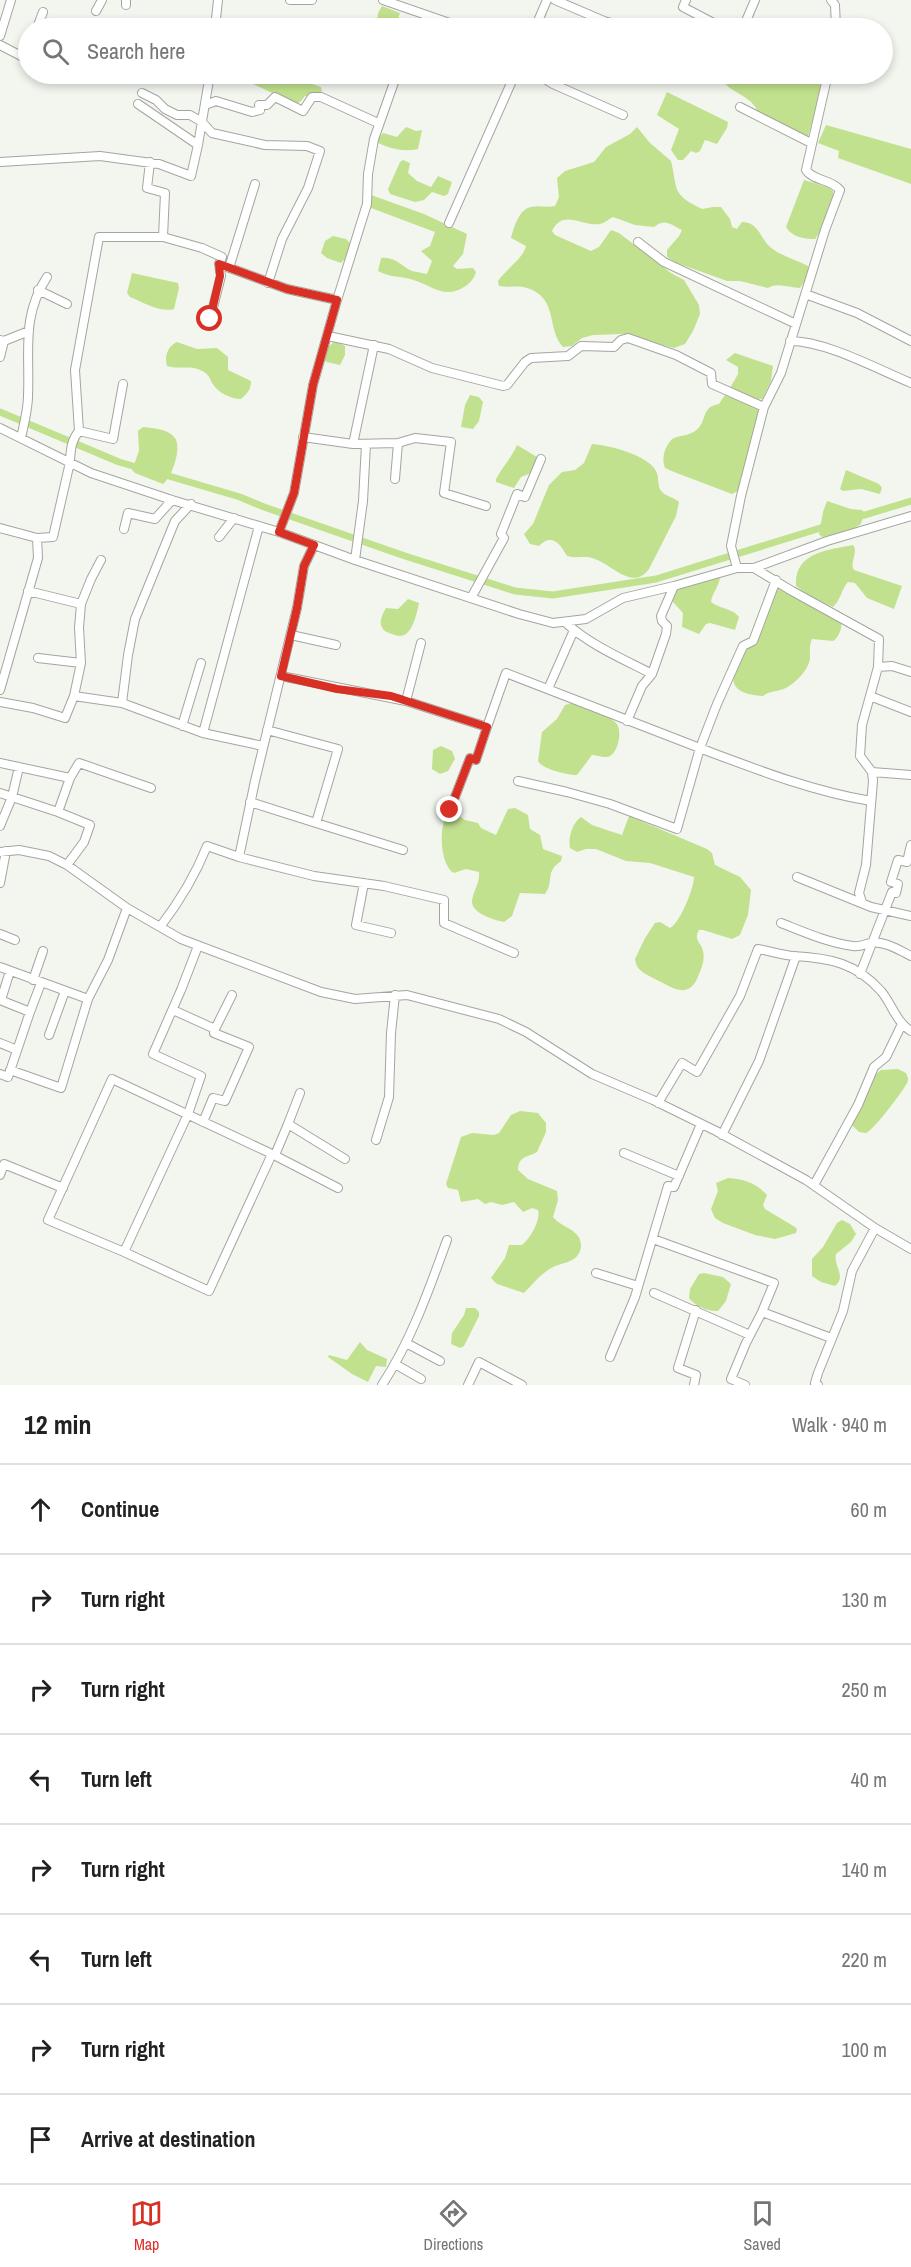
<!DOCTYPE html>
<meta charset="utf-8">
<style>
:root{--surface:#fff;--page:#f6f6f6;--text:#222;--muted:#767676;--line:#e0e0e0;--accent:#d93025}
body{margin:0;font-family:"Archivo Narrow",sans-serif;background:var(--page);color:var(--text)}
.stop{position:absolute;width:18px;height:18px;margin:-14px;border:4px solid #d93025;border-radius:50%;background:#fff}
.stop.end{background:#d93025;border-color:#fff;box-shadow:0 2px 6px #0008}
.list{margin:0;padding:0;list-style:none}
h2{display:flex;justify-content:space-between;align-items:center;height:78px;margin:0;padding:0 24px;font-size:26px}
h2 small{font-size:20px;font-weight:400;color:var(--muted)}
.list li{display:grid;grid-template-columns:39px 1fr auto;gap:18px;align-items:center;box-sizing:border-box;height:90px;padding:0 24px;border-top:2px solid var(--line)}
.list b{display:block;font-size:22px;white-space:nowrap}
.list em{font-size:20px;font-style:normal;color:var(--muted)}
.icon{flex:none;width:33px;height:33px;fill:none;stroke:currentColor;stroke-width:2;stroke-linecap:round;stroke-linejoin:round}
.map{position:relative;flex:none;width:911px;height:1385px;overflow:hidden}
.search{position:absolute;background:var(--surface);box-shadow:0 3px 9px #0003;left:18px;right:18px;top:18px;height:66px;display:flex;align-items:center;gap:15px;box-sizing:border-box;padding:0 21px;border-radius:33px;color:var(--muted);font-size:22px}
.sheet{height:798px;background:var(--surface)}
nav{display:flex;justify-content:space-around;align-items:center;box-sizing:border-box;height:84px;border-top:2px solid var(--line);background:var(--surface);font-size:16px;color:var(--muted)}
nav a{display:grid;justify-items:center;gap:3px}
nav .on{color:var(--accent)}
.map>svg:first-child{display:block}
</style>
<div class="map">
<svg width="911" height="1385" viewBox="0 0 911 1385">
<rect width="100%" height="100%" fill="#f3f6ef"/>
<!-- water -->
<path fill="#c1e18e" d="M382 6 400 13 397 22 410 26 411 28H399L386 24 382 28H363L377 25 378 13Z
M246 74H299L298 79 321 87 322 91 318 95 305 96 300 102 296 104 253 84 248 80Z
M726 74H760L763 75 822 74 819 97 807 140 758 112C751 95 732 94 723 81Z
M667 92 728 122 727 128 717 144 705 140 700 151 696 153 691 151 683 160H678L671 150 679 129 657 115Z
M826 125 911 149V184L838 158 839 151 818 143Z
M406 127 416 131 422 130 418 149C403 152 392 149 378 143L377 140 383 133 397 137Z
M637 127 649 142 671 161C678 190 671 194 702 209L713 207H721L730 219 732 227 737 229 742 222C758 222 760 237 769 246 780 256 795 259 808 266L809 275 800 288C789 288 778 282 768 288L740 281H727L677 263 667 257V250L679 236 682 230C670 224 665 218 654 227L635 225 613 217C609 219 605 223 600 224 582 227 563 208 552 231L555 235 591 251 599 247 611 230 619 233 671 273 684 280 699 305 700 314 693 331 685 344 674 348 623 334 593 335 582 338 572 346 563 347C546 329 559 298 527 288 518 285 509 288 499 286L498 281C506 269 522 260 526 246L511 238C514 227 519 209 531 207 539 205 547 208 555 206L559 197 557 178 565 171 594 162 606 147 630 134Z
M403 160 410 163 408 173 417 181 431 187 438 176 452 182 448 194 444 196 432 192 424 200 415 202 390 194 388 189 400 162Z
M804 180 828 187 833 191C835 206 824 228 815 239 803 239 792 237 786 227Z
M371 195 424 214 467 234 463 254 453 266 457 269 473 268 476 272C473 284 458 293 446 292 437 292 421 281 410 279 398 276 389 277 378 271L381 258C395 256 401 266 412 271 417 272 422 273 427 274L432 261 421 251 430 246 435 232 371 208Z
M333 236 346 239 350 243 348 256 341 263 327 258 321 253 325 241Z
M132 273 178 283 179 288 174 309C161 313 142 302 130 297L127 293Z
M335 341 345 346V355L340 365 327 362 324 360 327 348Z
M177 342 197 349 217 348 228 357V370L251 381C251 389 248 393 241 399 231 399 218 393 212 383 210 379 209 375 204 372 191 364 179 370 167 366 164 356 168 346 177 342Z
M735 353 773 366 771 381 762 399H754L730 388 738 374V367L726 360Z
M470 395 479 397 483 402 479 421 473 429 461 427 465 405Z
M725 395 756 407 759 411 742 481 738 491 732 494 674 472 665 468C661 457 665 447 672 439 680 435 688 436 695 431 708 422 700 407 719 404Z
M143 427C152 428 169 429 175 438 182 448 172 477 163 484L135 473 132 470 139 451 138 431Z
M592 444C609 445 648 455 656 471 660 478 656 487 663 493 668 497 675 498 679 502L676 516 649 569C633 591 614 566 595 559 585 555 577 559 567 556 560 543 551 533 539 546L530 544 524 534 533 524 549 485 562 472 575 470 584 463Z
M517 445 537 457V462L531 473 521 477 514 488 496 482V479C502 468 513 455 517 445Z
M846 470 879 484 882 488 880 494 861 489 843 491 840 489Z
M827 501 851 509 862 510 864 512 861 524 850 531 822 537 819 534 823 512Z
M853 545C859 552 849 562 854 570L902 586 894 609 867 598 855 583 848 582C841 590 841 600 833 607L809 596 796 586C794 552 828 550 853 545Z
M720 577C719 587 712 593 711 602 720 609 732 608 739 617L735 630 710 623 706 624 699 634 682 627 683 613 672 601 674 592 679 587Z
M778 585 841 621C843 628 838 638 833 641L812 639C809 647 810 651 810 658 809 670 795 683 786 688 778 692 771 690 763 696 728 694 726 678 746 651 749 646 755 643 758 638 767 622 771 602 778 585Z
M408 599 419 603C417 612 414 628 406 634 402 637 396 636 392 634 377 630 379 619 386 608L398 609Z
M572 703C586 708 603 712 615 722 623 728 619 751 610 756 605 759 597 755 592 755L577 775C567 775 542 769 538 761L542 732 557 719 565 705Z
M441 746 452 751 455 759 448 771 440 774 432 769 433 750Z
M515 808 528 815 530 829 540 835 543 849 562 856 561 861C544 873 555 880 545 894L520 893 512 916 504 922C494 920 471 913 472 901 473 891 480 883 479 872L466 869 454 873C440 866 438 825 448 813L453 812 465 820 478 823 481 828 496 835 508 809Z
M629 816 707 849 712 853 715 865 740 877 751 890 748 915 740 935 732 939 703 930H699C693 940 701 942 703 951 705 959 702 968 699 974 689 1002 672 987 653 978 644 973 636 970 635 959L645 938 655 923 660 922 670 928C680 923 694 888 694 877L650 863 626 861 596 849H586L577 852 570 848C568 837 572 824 581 817L592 825 622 835Z
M898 1069 906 1073C908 1078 909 1078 907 1083 903 1091 873 1131 866 1133L859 1132 852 1125 853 1119 876 1074 881 1070Z
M520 1111 538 1113 546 1123V1132L537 1152C527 1158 519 1155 518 1170L528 1179 557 1191 558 1200 553 1217C559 1225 570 1227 576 1234 580 1237 581 1242 581 1247 578 1265 560 1261 548 1270 539 1276 532 1285 524 1293L497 1284 491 1278 505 1258 509 1245H522C530 1239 541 1220 538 1210L532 1208 523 1212 514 1202 502 1205 491 1202 485 1204 478 1199 461 1202 458 1190 448 1188 446 1184 461 1137 472 1133 494 1135 499 1133 511 1115Z
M728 1178C744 1179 756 1183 767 1195L763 1205 765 1209 795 1227 797 1229 796 1233 775 1239 755 1235 723 1223 715 1218 711 1209 718 1191 716 1183Z
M842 1220 850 1224 856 1234 851 1242 836 1254C833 1266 847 1276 835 1286L821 1282 812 1276V1259L823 1247 837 1223Z
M704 1273 723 1277 731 1284 726 1301 718 1311C709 1312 695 1306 689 1298L690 1289 699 1274Z
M466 1308H475L479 1312V1316L464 1346 460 1348 451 1344 452 1333 464 1315Z
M360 1342 367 1350 387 1359 386 1367 376 1366 368 1382 352 1374 328 1357 329 1355 347 1360Z"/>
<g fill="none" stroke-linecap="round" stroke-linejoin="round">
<!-- canal -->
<path stroke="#c1e18e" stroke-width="7" d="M0 412 119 462 140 468
M162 474 240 497 264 507 405 556 515 591 553 595 656 579 827 526
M855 518 911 501"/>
<!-- minor casing -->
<g stroke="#a3a6a0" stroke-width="10">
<path id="minor" d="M290 0H312
M383 0 464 28
M555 0 604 21 622 26
M686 0 683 7 723 28
M831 0 835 5 836 28
M126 5V0
M96 11 102 0
M294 23 311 28
M37 28 43 12
M215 28 218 0
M421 28 427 17
M535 28 547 0
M743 28 755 0
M0 36 11 0
M0 45 25 58 28 50
M537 74 553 84 623 115
M142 93 156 100 165 109 177 115H190L202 122 212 133 265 145 307 146 320 151 308 188 282 239 268 283
M138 104 198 145
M205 105 216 101 252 112 260 110 259 105H267L275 97 303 111 312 97H321L378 123
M740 107 811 143
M0 162 100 156 159 164 191 176 198 145 210 74
M150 162 147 188 165 193 163 237 202 248 222 257 219 264 287 289 337 300
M449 223 515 74
M638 242 664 262 796 324
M229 268 255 184
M38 290 67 304
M805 297 808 295 857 313 911 341
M210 319 221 276 219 264
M328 336 389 349 432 368 503 386 507 385 525 362 531 358 568 356 581 346 614 347 621 340 628 338 676 355 711 373 712 384 764 407
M0 340 4 341 29 331
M790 341C826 341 877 369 911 383
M0 357 4 341
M0 428 91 473 172 500 279 532 355 560 519 614 553 623 586 619 623 598 674 586 737 568H754L827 541 911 516
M79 431 75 370 99 237H163
M303 437 353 444 398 443 415 438 451 442 444 493 486 506
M21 438C24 424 28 409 28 396 30 351 21 317 47 277
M353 444 374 345
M395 479 398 443
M0 528 37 538 53 537C58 515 63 493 68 471 72 457 68 444 79 431L113 439 123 384
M124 529 128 513 155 519 172 500
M279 532 294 493 313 385 337 300 367 204 368 174 374 139 397 74
M219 537 234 518
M355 560 363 501 366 444
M737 568 731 546 741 496 764 407 781 373 825 230 840 190C831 179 813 181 806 170L828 74
M754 568 792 591 879 639 878 667 862 725 860 756
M28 591 81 604
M471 598 504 538 501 534 517 494 525 497 541 459
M566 623C590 645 623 659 652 674
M291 635 336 645
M38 658 81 663
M878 667 892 666 911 672
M281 676 406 701 421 643
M548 689 574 630
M0 690 38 558 37 538
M74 696 81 663 79 628 81 604 91 579 101 560
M870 696 911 712
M406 701 487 727 506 673C574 699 642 726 710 752 763 772 816 792 871 801
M0 702 33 708 65 718 74 696 122 703 203 733 263 746
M122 703 128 655 135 619 175 521 191 504
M627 721 642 686 652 674 666 634 667 626 662 621 661 616 674 586
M182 726 201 663
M203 733 259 526
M860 756 872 772 873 781 866 865 859 893 862 902
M0 763 70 778
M872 772 911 775
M518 781 567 792 610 804 677 829 700 748 717 704 743 646 753 641 755 636 776 580
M0 793 58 812 90 825 84 842 67 865
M250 802 316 823 338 749 267 730
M450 810 470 758 476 760 487 727
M58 812 70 778 79 763 151 788
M316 823 403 850
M0 826 12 797 19 767
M0 852 19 850 49 856 67 865 127 908 181 939 321 992 355 999 407 995 499 1019 526 1032 592 1074 653 1100 716 1131 806 1180 875 1228 911 1249
M239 857 314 876 384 886 444 900V923L514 953
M797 877 871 907 911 916
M0 883 6 851
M364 883 356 925 391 933
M781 923C804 932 829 943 853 946 860 947 865 944 871 943 883 940 901 951 911 956
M160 927C180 901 195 876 207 846L239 857 255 781 297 608 304 566 314 545
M0 934 15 940
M0 967 88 999 61 1088 10 1070
M860 974 892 892 896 893 898 884 891 882 898 860 907 862 911 845
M33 980 43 951
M88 999 108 960 127 908
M0 1000 30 1012 41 983
M1 1000 10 971
M173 1010 215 1029 214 1033 249 1047 225 1101 213 1098 203 1122
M215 1029 232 995
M49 1035 65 991
M0 1043 17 1050
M0 1074 8 1077 30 1012
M658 1103 682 1063 697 1072 740 996 758 949C770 951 782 955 794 956 830 958 856 963 881 991 892 1004 896 1022 911 1031
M288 1124 300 1093
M722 1135 759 1061 796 956
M376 1140 389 1097 391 1033 395 995
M624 1153 679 1176
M272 1154 338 1188
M275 1155 288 1124 345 1159
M0 1175 4 1164 63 1188
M814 1185 858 1105 874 1067 886 1057 902 1024
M653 1239 774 1283 762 1312 831 1338
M124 1252 48 1220 112 1079 272 1154 209 1291 124 1252 188 1114 201 1076 153 1054 181 990 198 946
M596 1273 638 1286
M654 1293 750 1335
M406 1343 440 1361
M610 1357 635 1297 668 1186 674 1187 701 1124
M395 1364 421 1379
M382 1385C411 1341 429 1290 447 1240
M468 1385 479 1362 522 1385
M694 1385 696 1375 678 1368 696 1310
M745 1385 731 1379 746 1343 762 1312
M818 1385 815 1383 818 1373 843 1311 852 1271 875 1228"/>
</g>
<!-- minor -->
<use href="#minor" stroke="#fff" stroke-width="8"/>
</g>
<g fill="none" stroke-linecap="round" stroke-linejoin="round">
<!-- route -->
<path stroke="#d93025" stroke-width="8" d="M210 319 220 276 219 264 287 289 337 300 313 385 294 493 279 532 314 545 304 566 297 608 281 676 337 689 391 696 487 727 476 760 470 758 450 810"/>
</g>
</svg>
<div class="stop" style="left:210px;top:319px"></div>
<div class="stop end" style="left:450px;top:810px"></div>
<div class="search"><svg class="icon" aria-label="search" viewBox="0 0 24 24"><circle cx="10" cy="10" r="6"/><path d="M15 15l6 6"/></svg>Search here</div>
</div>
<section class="sheet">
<h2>12 min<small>Walk · 940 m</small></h2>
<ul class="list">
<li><svg class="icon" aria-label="ahead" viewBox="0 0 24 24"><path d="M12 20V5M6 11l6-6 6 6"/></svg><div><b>Continue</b></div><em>60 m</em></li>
<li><svg class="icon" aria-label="right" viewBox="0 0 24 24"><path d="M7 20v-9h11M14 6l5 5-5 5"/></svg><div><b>Turn right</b></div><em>130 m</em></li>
<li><svg class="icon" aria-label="right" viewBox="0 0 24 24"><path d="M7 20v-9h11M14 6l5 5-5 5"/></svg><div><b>Turn right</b></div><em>250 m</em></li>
<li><svg class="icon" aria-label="left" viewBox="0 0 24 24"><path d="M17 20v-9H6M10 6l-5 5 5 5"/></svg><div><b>Turn left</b></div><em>40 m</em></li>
<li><svg class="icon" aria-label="right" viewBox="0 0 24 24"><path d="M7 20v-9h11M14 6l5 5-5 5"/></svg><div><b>Turn right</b></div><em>140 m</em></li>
<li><svg class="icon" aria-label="left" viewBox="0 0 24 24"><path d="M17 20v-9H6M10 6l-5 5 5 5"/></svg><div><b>Turn left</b></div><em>220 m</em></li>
<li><svg class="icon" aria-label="right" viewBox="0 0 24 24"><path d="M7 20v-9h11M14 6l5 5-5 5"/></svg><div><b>Turn right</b></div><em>100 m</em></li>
<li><svg class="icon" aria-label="arrive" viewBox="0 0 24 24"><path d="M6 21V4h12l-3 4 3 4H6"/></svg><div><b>Arrive at destination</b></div></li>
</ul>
</section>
<nav>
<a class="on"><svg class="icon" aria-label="map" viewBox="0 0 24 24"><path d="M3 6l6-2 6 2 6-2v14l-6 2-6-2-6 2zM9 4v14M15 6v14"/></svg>Map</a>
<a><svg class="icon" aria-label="directions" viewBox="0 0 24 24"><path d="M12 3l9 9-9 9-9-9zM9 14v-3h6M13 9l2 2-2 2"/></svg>Directions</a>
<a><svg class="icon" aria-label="saved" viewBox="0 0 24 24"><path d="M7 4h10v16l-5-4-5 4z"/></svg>Saved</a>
</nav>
